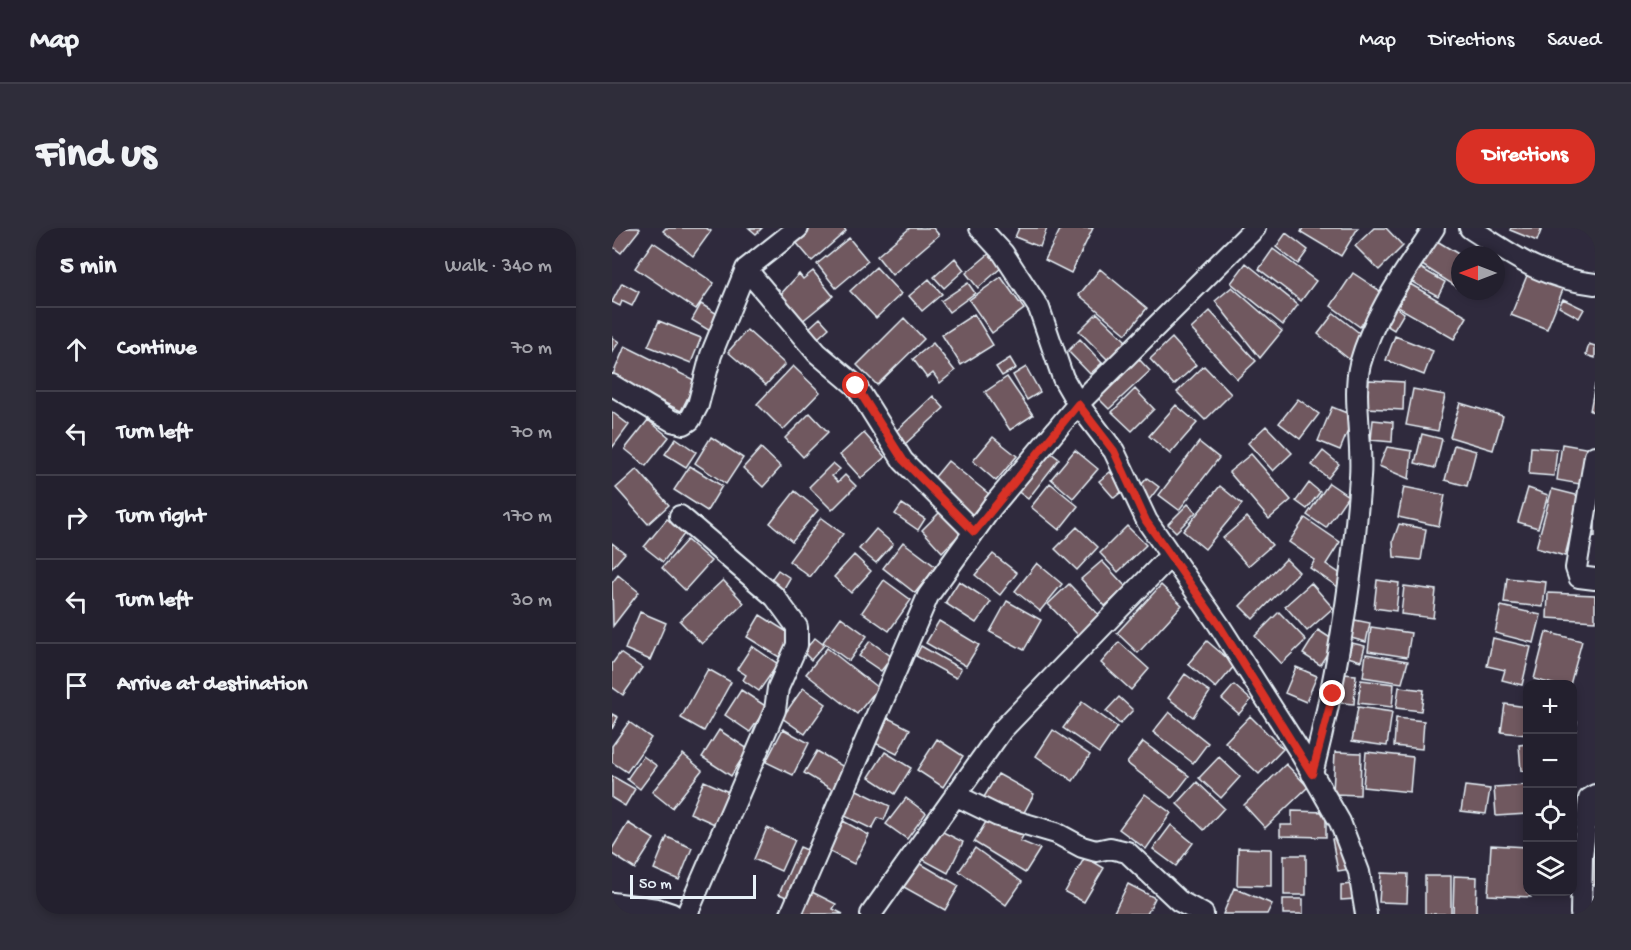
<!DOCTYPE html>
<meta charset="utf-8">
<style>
:root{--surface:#23202e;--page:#2f2d3a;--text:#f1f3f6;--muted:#a3a3aa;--line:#403e4a;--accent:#d93025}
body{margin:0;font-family:"Gochi Hand",sans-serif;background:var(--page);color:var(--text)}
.controls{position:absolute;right:18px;bottom:18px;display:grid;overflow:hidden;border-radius:12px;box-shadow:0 3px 9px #0003}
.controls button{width:54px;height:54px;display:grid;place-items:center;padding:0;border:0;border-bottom:2px solid var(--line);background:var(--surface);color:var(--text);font:30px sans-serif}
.compass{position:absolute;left:839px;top:18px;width:54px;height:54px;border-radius:50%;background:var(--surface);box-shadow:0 3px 9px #0003;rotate:270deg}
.scale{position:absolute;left:18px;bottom:15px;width:126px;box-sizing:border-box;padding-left:6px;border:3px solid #e8f1f8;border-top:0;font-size:16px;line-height:21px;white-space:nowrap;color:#e8f1f8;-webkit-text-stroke:4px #2f2a3d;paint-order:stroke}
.stop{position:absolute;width:18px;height:18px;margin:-14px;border:4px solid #d93025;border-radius:50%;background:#fff}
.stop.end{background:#d93025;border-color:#fff;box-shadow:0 2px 6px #0008}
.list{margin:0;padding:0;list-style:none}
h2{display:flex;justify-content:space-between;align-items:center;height:78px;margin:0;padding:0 24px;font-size:26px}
h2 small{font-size:20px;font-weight:400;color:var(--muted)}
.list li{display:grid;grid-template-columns:39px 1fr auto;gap:18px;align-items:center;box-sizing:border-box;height:84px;padding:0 24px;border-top:2px solid var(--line)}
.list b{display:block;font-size:22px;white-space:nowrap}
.list em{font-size:20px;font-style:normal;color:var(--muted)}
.icon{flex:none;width:33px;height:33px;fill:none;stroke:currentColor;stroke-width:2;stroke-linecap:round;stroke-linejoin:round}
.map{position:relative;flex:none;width:983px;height:686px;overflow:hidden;border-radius:24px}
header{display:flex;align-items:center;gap:36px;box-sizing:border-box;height:84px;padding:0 30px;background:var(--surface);border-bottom:2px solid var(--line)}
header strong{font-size:28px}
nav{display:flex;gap:33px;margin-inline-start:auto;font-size:21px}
.intro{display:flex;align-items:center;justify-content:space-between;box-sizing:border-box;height:144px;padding:0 36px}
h1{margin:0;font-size:42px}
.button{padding:15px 27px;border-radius:24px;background:var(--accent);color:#fff;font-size:21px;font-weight:700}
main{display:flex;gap:36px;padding:0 36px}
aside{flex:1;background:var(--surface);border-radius:24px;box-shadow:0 3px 9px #0003}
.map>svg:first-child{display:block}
</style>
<header>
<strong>Map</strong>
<nav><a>Map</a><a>Directions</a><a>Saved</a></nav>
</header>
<div class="intro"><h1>Find us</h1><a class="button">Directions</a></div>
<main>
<aside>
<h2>5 min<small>Walk · 340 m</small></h2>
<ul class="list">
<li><svg class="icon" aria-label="ahead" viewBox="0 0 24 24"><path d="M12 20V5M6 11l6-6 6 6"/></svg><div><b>Continue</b></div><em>70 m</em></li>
<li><svg class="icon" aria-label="left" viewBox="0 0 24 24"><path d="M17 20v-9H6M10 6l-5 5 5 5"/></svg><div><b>Turn left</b></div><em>70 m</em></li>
<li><svg class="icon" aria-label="right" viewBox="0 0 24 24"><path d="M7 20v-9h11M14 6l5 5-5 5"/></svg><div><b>Turn right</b></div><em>170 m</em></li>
<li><svg class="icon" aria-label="left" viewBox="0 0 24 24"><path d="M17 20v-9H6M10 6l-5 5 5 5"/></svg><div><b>Turn left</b></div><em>30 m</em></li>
<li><svg class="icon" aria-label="arrive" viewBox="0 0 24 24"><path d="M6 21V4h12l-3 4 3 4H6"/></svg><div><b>Arrive at destination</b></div></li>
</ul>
</aside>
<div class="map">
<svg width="983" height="686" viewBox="0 0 983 686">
<rect width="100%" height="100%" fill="#2f2a3d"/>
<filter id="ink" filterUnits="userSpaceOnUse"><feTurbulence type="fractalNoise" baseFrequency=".0167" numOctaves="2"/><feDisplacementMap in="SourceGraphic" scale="12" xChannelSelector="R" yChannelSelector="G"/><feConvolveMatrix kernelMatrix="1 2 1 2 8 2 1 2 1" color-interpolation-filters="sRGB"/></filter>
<g filter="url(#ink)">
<!-- building -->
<path fill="#6f585f" stroke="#e8f1f8" stroke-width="1.5" d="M0 0H26L28 1 9 25 0 18Z
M54 0H94L99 3 81 28 51 3Z
M137 0H150L144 6Z
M198 0H232L234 3 200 33 183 13Z
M298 0H321L327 7 280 47 265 28Z
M407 0H435L428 19 403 9Z
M449 0H481L459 45 433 32Z
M691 0H746L729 28 689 4Z
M762 0H774L791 18 767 42 743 18Z
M899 0H930L925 13 898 2Z
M674 5 696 22 686 36 664 19Z
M237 10 256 33 224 60 205 36Z
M825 13 848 27V61L810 37Z
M41 14 102 55 84 81 23 40Z
M661 21 704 53 689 73 647 41Z
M378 25 390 39 366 60 354 45Z
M343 30 352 42 332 60 322 49Z
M634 35 686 77 671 97 619 55Z
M264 39 289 66 264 90 238 63Z
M807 39 833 54 826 68 800 54Z
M488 41 535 80 514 106 467 67Z
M201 43 221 68 189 94 167 68 187 46 191 51Z
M741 45 771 65 748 99 719 78Z
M916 45 952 59 935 101 899 87Z
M389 49 412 81 380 105 357 72Z
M317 51 330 66 310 83 297 68Z
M10 55 27 64 20 78 10 73 8 78 0 74Z
M356 55 363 65 337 84 329 73Z
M798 56 855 89 842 111 786 79Z
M620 59 670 103 648 130 603 73Z
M951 71 972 81 967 90 947 79Z
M89 76 107 87 98 103 80 92Z
M780 77 792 85 782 102 769 94Z
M598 83 644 133 625 151 579 101Z
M485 85 516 115 497 133 467 103Z
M722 85 755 111 738 132 706 106Z
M362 86 381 117 349 137 330 107Z
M208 90 217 100 206 110 197 100Z
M292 90 312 111 265 157 245 137Z
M47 93 89 110 79 135 36 118Z
M135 102 173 136 154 157 116 124Z
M783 108 821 123 812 147 774 132Z
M0 109 7 114 0 124Z
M560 110 584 137 562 157 538 131Z
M468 111 490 135 478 146 456 123Z
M321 115 343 143 328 155 321 145 315 150 301 131Z
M977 116 983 118V130L974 127Z
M13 118 84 153 69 183 0 149Z
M398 130 404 140 390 148 384 139Z
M526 130 538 143 497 181 485 169Z
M181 138 208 164 171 202 145 176Z
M592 138 619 166 593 192 565 164Z
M414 139 428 164 415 172 401 147Z
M395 149 421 187 398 202 373 164Z
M757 152 792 154 791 182 755 180Z
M983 156V184L978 183Z
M523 161 542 181 520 203 500 184Z
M801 161 833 167 826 203 794 197Z
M321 168 332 180 292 217 281 206Z
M686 171 707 186 688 211 667 195Z
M848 175 891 188 881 222 838 209Z
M564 177 585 195 558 226 537 208Z
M720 179 742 188 728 222 706 213Z
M0 184 17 197 0 220Z
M198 185 216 204 191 229 173 210Z
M36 192 57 209 34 238 13 221Z
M761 192 781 194 780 214 759 212Z
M654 198 680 225 661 243 636 215Z
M252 205 273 229 249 250 228 227Z
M810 206 830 211 823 240 803 235Z
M99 209 131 230 114 256 83 235Z
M381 209 405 228 384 253 361 233Z
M64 210 84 224 74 239 53 226Z
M587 214 607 230 567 282 547 267Z
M950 216 979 221 973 257 945 252Z
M842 217 864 223 855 258 833 252Z
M775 219 800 223 797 251 767 238Z
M919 219 945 221 942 248 917 246Z
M149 220 169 239 151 259 131 240Z
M435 222 447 231 416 271 404 262Z
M463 222 486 241 461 270 439 251Z
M711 223 727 236 716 250 700 237Z
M639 226 679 272 657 291 617 244Z
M336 233 377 266 359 288 318 255Z
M221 235 228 241 220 248 226 254 233 247 244 258 220 282 197 259Z
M78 238 110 258 95 283 62 262Z
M25 241 57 277 36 296 4 260Z
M498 244 513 261 502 270 487 253Z
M535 250 547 259 537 272 525 262Z
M438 255 466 278 447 302 419 279Z
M697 255 708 264 695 281 684 273Z
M717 255 736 268 714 300 695 287Z
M608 258 630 276 593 321 571 303Z
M792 259 833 267 827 298 786 289Z
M916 260 936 267 926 300 906 294Z
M940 261 968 268 953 328 924 320Z
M183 263 206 282 180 313 158 295Z
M290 276 313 291 306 302 283 286Z
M576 276 584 284 564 304 556 296Z
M331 281 352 302 330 324 310 302Z
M983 286V309L978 307Z
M635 289 660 317 636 338 611 310Z
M209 290 231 306 198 349 177 333Z
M693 290 728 314 714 336 733 349 726 359 698 340 703 332 677 314Z
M55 291 73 305 51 334 32 319Z
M787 296 814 301 809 332 782 329 781 313Z
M515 298 534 317 506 344 488 325Z
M465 299 486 319 465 342 443 321Z
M264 301 281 316 264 335 247 321Z
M75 312 99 333 73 362 50 340Z
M291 314 324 339 303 365 271 340Z
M0 315 13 325 0 340Z
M381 326 405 345 388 367 363 347Z
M242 327 259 343 239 365 222 349Z
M674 331 687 344 641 391 628 378Z
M490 333 514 359 493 378 469 351Z
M425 335 450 356 428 383 403 363Z
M166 342 178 350 171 362 158 353Z
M6 347 27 364 1 398 0 355Z
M895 350 934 354 931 379 892 375Z
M111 352 132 375 90 416 68 393Z
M272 352 299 372 277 403 250 384Z
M765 352 787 355 784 383 762 380Z
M347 353 379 374 364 395 333 375Z
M699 355 721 380 695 403 673 378Z
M457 356 487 387 467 408 436 376Z
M549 357 570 377 526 425 505 405Z
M792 358 824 362 821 390 789 386Z
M936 365 983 367V393L935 390Z
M395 373 429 392 412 422 378 404Z
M889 378 929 387 922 415 883 405Z
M28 384 54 395 38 432 13 421Z
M667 384 694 412 669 436 643 408Z
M148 387 180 407 167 429 135 409Z
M229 389 255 408 237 433 211 414Z
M743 392 758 395 754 414 739 410Z
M327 393 367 417 354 438 314 415Z
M759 399 799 405 795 429 756 423Z
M706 402 723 413 708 437 691 426Z
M934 404 970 413 958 457H944L922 451Z
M203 410 212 417 199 432 191 424Z
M881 410 919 419 910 457 890 452 893 442 875 438Z
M258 413 280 429 269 443 247 428Z
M595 413 623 437 604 460 576 436Z
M507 414 537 441 519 462 489 435Z
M740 415 753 418 749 433 736 429Z
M140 418 166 436 147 463 131 452 134 447 125 441Z
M309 418 349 441 344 450 304 428Z
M215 420 266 460 245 486 194 446Z
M8 425 30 440 11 467 0 459V436Z
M754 426 796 433 790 455 751 449Z
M684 439 705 448 694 474 673 465Z
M96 441 119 454 92 503 69 490Z
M573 446 598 464 581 489 556 470Z
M731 446 744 447 742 476 729 475Z
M749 452 782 456 780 479 746 475Z
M622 457 639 472 627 486 610 471Z
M787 459 812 462 809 483 784 480Z
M191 460 214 476 193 506 170 490Z
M129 462 155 479 138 504 113 487Z
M507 469 521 482 508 496 494 483Z
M470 474 505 499 487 525 451 500Z
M893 476 915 479V507L889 504Z
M746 479 780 484 775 518 740 513Z
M557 484 596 515 581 535 541 504Z
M0 486 6 489 0 501Z
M638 488 671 521 647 546 613 514Z
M276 490 298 501 285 526 263 515Z
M784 490 812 493 810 521 782 518Z
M960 492 965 493 962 513 960 512Z
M17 494 39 510 15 544 0 534V518Z
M171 501 197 515 181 547 154 534Z
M107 502 136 521 119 548 90 529Z
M441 502 478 527 461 553 424 528Z
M325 511 351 528 331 559 305 542Z
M531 514 577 548 560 570 515 535Z
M915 516V542L909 543 907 517Z
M205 523 237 542 224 564 192 545Z
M273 524 299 540 283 566 257 549Z
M723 524 749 525 748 567 721 566Z
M754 524 801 529 798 564 751 559Z
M71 526 90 542 60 580 40 564Z
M31 528 45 538 28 561 15 551Z
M607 529 628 549 609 570 587 550Z
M674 536 696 559 653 600 632 577Z
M386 546 422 566 409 590 372 569Z
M0 548 23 561 13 578 0 570Z
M92 553 121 566 107 598 78 585Z
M585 554 612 580 592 602 565 576Z
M915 557V586L884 588 882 559Z
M853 558 878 561 874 586 849 583Z
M245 562 278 578 272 592 266 590 260 601 233 588Z
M533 566 559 585 534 621 507 601Z
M294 570 314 585 295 611 274 596Z
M680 583 714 584V609L668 608V597H680Z
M378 587 411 608 408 613 428 621 413 645 362 614Z
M231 593 257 607 242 636 216 623Z
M16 595 42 611 23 641 0 626V621Z
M559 597 581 615 564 638 541 621Z
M155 600 183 612 169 643 142 631Z
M325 601 351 614 336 645 310 631Z
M733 608 739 641 726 643 720 611Z
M55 609 80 620 67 652 42 641Z
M879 617 915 619V664H919V669L876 667Z
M188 619 202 625 182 672 167 666Z
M363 620 410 654 394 677 347 643Z
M626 620 659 621V658L625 657Z
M979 624 983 625V657H975Z
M672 627H694V667H672Z
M473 629 492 640 472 674 453 664Z
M304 633 347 658 333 682 290 658Z
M769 645 796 646 795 675 767 674Z
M813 648H839V686H813Z
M842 648 865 649 864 686H841Z
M516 656 543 670 535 686H501Z
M743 656V671L729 672V657Z
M622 660 660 676 655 686H611Z
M200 664 224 676 221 681 231 686H189Z
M671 671H691V686H671Z"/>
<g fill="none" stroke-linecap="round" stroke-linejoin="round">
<!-- minor casing -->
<g stroke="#e8f1f8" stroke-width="24">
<path id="minor" d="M368 0 391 25 427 80 451 150 466 176 502 223 535 293 607 397 688 524 728 594 747 644 754 686
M858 0C901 28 930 50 983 56
M134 41 205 125 244 158 291 233 362 304
M0 157 60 193 72 196 78 192 86 177 99 127 134 41 186 0
M983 228 964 340 967 349 983 351
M68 288 163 369 185 399V417L166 460 163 482 75 686
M700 546C725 448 741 350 748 249 751 215 740 167 748 136 762 85 793 44 822 0
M343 567 386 588 444 605 470 619 484 623 498 620 515 624 567 673 591 686
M0 675 45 681 60 686
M179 686 316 368 380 279 466 176 643 0
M259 686 390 502 558 328
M969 686 970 628 977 571 983 567"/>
</g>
<!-- minor -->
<use href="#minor" stroke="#2f2a3d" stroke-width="20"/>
</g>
</g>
<g fill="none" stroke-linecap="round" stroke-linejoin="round" filter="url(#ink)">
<!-- route -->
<path stroke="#d93025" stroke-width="8" d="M244 158 291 232 362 304 466 176 502 223 534 293 607 397 700 546 721 466"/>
</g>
</svg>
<div class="controls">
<button>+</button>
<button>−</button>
<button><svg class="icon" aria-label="locate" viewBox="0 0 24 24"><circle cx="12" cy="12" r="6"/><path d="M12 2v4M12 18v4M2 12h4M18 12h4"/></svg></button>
<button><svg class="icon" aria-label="layers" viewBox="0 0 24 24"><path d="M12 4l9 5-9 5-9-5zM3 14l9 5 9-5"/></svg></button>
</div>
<svg class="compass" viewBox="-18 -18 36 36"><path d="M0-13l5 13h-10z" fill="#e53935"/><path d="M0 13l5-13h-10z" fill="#a3a3aa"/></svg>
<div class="scale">50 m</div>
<div class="stop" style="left:244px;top:158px"></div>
<div class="stop end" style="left:721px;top:466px"></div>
</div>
</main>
